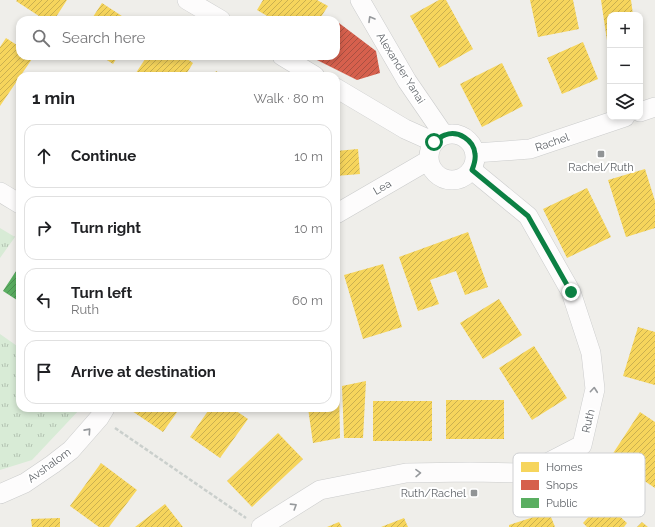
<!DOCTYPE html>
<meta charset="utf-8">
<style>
:root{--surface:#fff;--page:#f6f6f6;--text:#202124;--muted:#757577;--line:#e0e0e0}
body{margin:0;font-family:Raleway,sans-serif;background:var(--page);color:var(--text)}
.controls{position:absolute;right:12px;top:12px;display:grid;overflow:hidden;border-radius:8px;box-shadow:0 2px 6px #0003}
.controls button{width:36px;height:36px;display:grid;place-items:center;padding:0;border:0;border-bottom:1px solid var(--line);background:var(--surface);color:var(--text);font:20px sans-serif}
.stop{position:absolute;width:12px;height:12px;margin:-9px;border:3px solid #0b8043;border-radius:50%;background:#fff}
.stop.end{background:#0b8043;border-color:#fff;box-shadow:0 1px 4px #0008}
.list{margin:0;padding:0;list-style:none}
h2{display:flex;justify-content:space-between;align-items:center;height:52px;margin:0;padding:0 16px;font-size:17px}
h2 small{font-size:13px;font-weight:400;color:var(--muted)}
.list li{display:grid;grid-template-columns:26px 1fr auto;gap:12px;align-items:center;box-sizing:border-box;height:64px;margin:0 8px 8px;padding:0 8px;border:1px solid var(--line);border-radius:12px}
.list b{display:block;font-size:15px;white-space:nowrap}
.list p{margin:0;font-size:13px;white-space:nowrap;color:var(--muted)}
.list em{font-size:13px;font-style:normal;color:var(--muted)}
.icon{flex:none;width:22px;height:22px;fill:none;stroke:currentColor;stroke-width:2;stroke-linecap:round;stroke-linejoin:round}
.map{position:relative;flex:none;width:655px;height:527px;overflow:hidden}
.search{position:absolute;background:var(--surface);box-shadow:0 2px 6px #0003;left:16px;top:16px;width:324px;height:44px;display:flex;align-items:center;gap:10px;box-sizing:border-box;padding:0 14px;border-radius:12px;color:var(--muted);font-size:15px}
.panel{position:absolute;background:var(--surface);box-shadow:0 2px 6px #0003;left:16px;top:72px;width:324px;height:340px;border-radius:12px}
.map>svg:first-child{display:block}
</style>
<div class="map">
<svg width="655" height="527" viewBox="0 0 655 527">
<defs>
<pattern id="grass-tufts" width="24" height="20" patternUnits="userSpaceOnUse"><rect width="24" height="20" fill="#d8ebd6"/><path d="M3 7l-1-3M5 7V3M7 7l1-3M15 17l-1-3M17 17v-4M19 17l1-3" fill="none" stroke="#b2c2b1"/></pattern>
<pattern id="homes-hatch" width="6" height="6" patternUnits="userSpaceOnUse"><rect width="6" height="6" fill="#f6d55c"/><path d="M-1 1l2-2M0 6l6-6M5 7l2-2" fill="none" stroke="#cab050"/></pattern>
<pattern id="shops-hatch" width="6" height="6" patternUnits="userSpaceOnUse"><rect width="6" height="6" fill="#d6604d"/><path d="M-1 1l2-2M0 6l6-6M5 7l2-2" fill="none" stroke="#a85042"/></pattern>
<pattern id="public-hatch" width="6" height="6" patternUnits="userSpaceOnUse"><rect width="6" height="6" fill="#5aae61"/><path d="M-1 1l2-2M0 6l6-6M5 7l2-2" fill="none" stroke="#4e9154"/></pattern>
</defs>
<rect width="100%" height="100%" fill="#efeeea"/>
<!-- grass -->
<path fill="url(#grass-tufts)" d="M0 228 15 237 0 258Z
M0 334 20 348V408H81L32 460 0 470Z"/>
<!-- homes -->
<path fill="url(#homes-hatch)" d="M17 0H67L54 20H45L16 1Z
M263 0H317L328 6 319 20H274L257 10Z
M439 0H446L473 49 439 68 410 16Z
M530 0H573L579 29 538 37Z
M601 0H631L633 15H610V54H609Z
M102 3 128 20H91Z
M6 38 20 47V56H34L0 106V47Z
M583 42 598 79 562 94 547 58Z
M101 56H118L113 64Z
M147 56H183L193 63 185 76H134Z
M502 63 523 106 482 127 460 84Z
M216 71 224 76H213Z
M358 149 360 174 336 176V151Z
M645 169 655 201V228L626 237 608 180Z
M587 188 611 237 567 258 543 209Z
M468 232 488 287 465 295 456 271 430 280 439 304 418 311 399 257Z
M383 264 402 327 363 339 344 275Z
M499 299 522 335 483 359 460 323Z
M638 327 655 332V385L623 376Z
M336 328 339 336 336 338Z
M534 346 567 398 532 420 499 368Z
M366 381 363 438H344L342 386Z
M339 388 340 438 313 443 308 408H336V389Z
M446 400H504V439H446Z
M373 401H432V441H373Z
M134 408H180L163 432 132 411Z
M210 408H232L248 419 220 458 190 437Z
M640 412 655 422V488L610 458Z
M278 433 303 459 252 507 227 481Z
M101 463 137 490 109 527H99L70 506Z
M603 501 627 523 624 527H587L583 523Z
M165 504 183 527H135Z
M549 512 555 527H509V525Z
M60 518V527H32L31 519Z
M404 518 408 527H381Z
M339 522 342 527H327Z
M642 522 648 527H637Z"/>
<!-- shops -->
<path fill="url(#shops-hatch)" d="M339 23 376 51 380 73 357 80 313 58 315 56H336V27Z"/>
<!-- public -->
<path fill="url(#public-hatch)" d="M20 265V302L3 291Z"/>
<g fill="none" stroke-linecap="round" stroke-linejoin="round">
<!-- minor casing -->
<g stroke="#cbcccc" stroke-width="20">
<path id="minor" d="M187 0 221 20
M360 0 407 81 444 135
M282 56 315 76
M336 88 405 129 434 142
M640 112 655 107
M429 157a23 23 0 1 1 46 0a23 23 0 1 1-46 0Z
M475 153 530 149 625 117
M0 192 20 204
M336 214 429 160
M0 494 25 483 53 464 71 450 99 418 105 408
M261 527 320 490 406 473 470 472 528 473 582 445 595 389 591 353 571 292 528 216 472 170"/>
</g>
<!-- path -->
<path stroke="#cacfcc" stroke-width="2.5" stroke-dasharray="4 2" stroke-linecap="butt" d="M115 428 246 518"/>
<!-- minor -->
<use href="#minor" stroke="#fdfcfc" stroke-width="19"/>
</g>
<!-- one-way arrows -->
<defs><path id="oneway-chevron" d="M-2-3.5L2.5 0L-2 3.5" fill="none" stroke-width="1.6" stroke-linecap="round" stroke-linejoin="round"/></defs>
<g stroke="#96999c">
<use href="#oneway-chevron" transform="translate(371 19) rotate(-120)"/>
<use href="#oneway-chevron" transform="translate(594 390) rotate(-85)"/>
<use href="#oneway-chevron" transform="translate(88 431) rotate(-48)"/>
<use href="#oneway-chevron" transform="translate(418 473) rotate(-1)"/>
<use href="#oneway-chevron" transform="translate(294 506) rotate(-32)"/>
</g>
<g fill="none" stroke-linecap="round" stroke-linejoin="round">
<!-- route -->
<path stroke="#0b8043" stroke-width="5" d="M434 142C437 140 441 136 445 135 458 130 474 140 475 154 476 160 474 165 472 170L528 216 571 292"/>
</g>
<!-- markers -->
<g fill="#919496" stroke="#fff" stroke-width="1.5">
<rect x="597" y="150" width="8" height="8" rx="2"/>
<rect x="470" y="489" width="8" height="8" rx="2"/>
</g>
<g text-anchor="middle" stroke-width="4" stroke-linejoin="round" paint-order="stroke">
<!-- street labels -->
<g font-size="11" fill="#5f6368" stroke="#fff">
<text transform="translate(401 68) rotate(58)" y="4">Alexander Yanai</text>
<text transform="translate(552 142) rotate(-19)" y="4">Rachel</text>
<text transform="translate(382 187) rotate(-30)" y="4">Lea</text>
<text transform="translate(588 421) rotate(-77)" y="4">Ruth</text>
<text transform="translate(49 465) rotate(-36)" y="4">Avshalom</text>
</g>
<!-- poi labels -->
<g font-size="11" fill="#5f6368" stroke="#fff">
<text x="601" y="171">Rachel/Ruth</text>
<text x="466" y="497" text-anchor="end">Ruth/Rachel</text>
</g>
</g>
<!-- legend -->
<rect x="513" y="453" width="132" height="64" rx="6" fill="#fff" stroke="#cfd0d2" stroke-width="1"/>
<rect x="521" y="462" width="18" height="10" fill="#f6d55c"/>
<rect x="521" y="480" width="18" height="10" fill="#d6604d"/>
<rect x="521" y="498" width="18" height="10" fill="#5aae61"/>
<g font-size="11" fill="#5f6368">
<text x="546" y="471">Homes</text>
<text x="546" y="489">Shops</text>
<text x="546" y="507">Public</text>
</g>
</svg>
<div class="controls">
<button>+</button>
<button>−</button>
<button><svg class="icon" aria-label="layers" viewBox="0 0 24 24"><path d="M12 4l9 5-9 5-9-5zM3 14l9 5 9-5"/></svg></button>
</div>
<div class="stop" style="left:434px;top:142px"></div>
<div class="stop end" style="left:571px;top:292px"></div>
<div class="search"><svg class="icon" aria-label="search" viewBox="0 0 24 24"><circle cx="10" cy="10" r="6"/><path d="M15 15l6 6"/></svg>Search here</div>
<section class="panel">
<h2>1 min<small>Walk · 80 m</small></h2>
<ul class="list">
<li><svg class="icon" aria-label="ahead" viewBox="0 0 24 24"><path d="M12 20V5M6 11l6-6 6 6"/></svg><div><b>Continue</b></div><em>10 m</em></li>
<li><svg class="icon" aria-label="right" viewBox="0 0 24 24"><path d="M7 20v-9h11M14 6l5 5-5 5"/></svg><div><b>Turn right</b></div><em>10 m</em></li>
<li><svg class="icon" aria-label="left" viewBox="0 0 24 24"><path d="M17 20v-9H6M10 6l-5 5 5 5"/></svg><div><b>Turn left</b><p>Ruth</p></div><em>60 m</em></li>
<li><svg class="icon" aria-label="arrive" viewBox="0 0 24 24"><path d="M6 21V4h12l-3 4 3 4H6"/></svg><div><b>Arrive at destination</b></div></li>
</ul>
</section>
</div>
